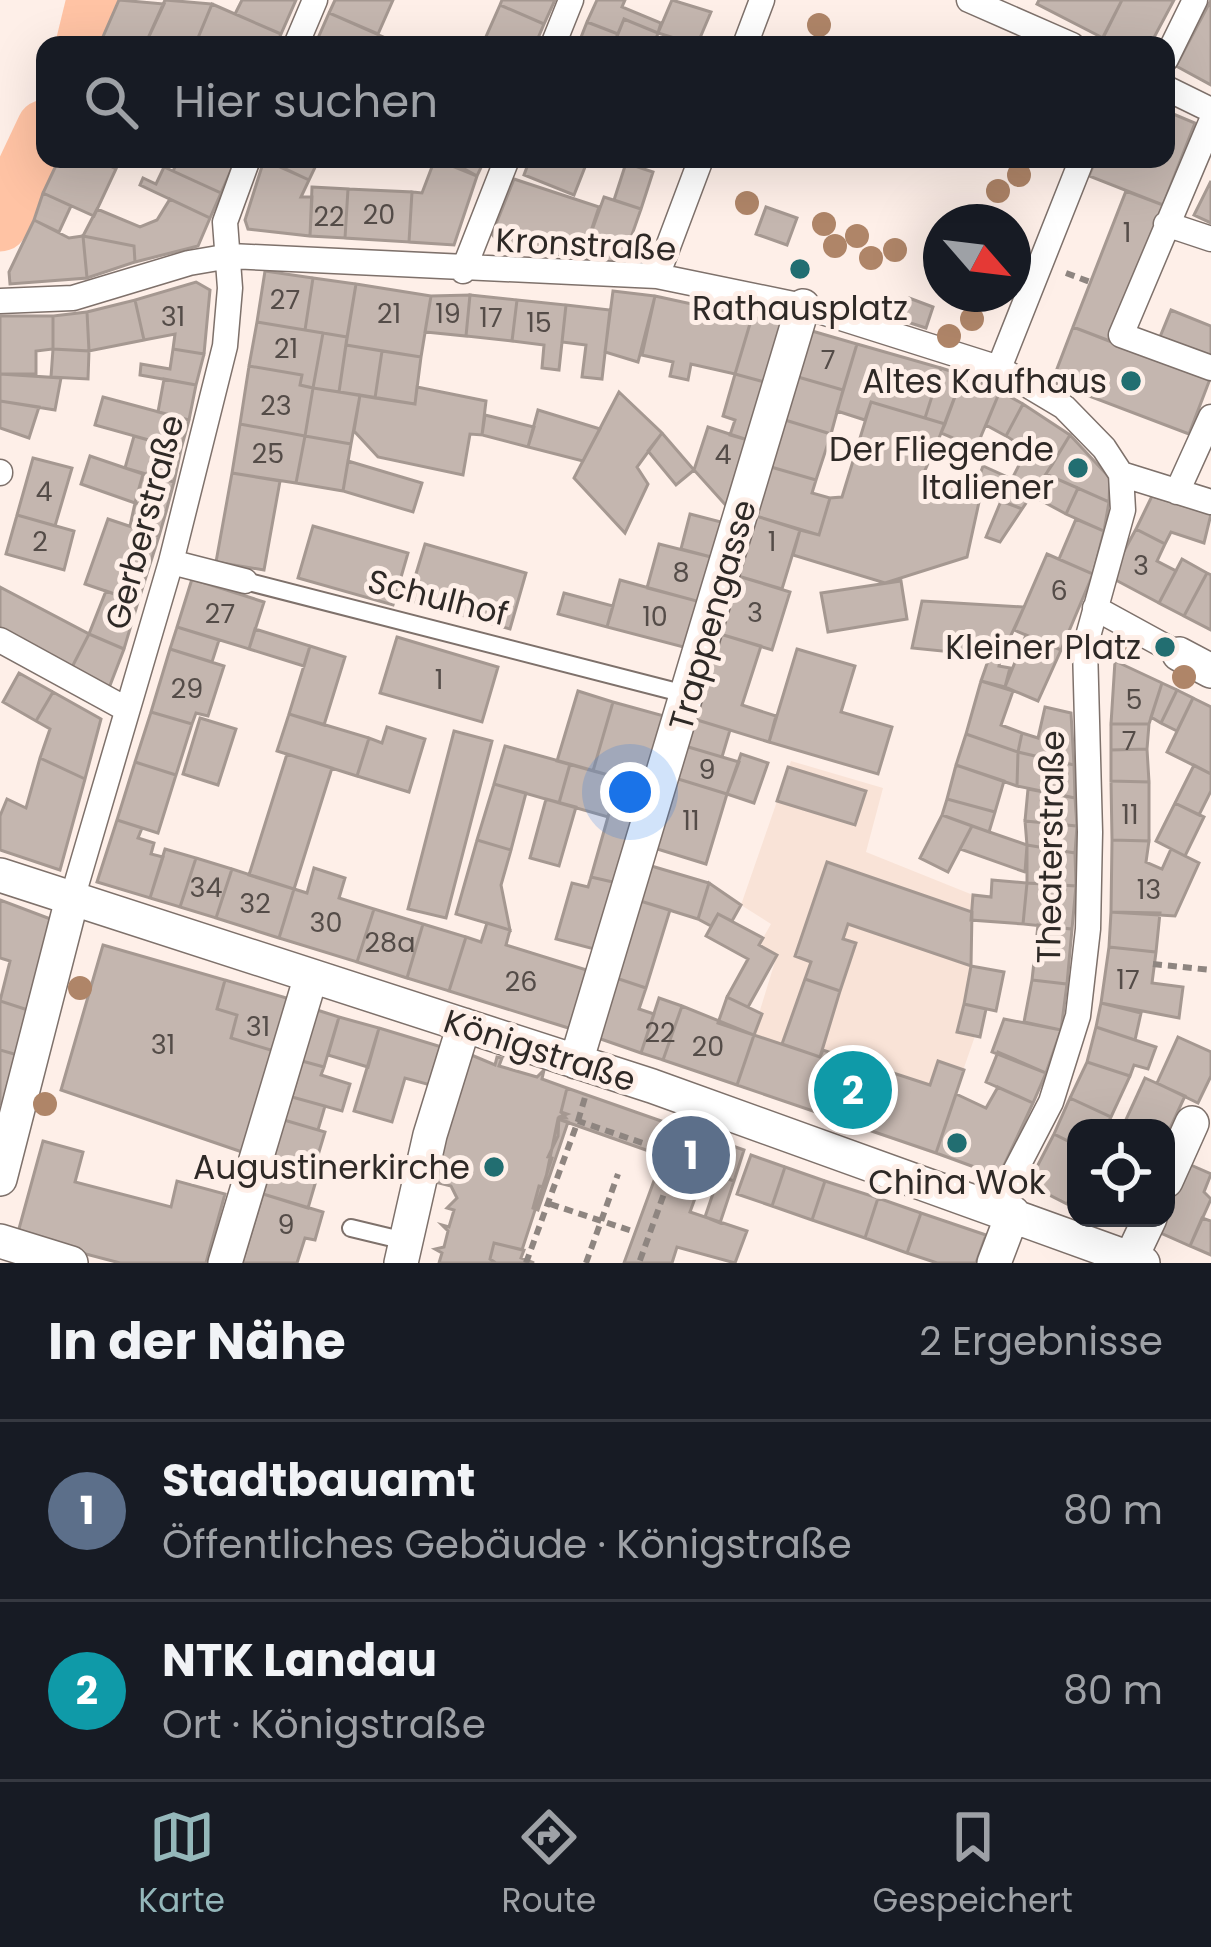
<!DOCTYPE html>
<html lang="de">
<meta charset="utf-8">
<style>
:root{--surface:#171b24;--page:#242831;--text:#f1f3f6;--muted:#9ea1a6;--line:#363941;--accent:#94b7ba}
body{margin:0;font-family:Poppins,sans-serif;background:var(--page);color:var(--text)}
.controls{position:absolute;right:36px;bottom:36px;display:grid;overflow:hidden;border-radius:24px;box-shadow:0 12px 48px #0002}
.controls button{width:108px;height:108px;display:grid;place-items:center;padding:0;border:0;border-bottom:3px solid var(--line);background:var(--surface);color:var(--text);font:60px sans-serif}
.compass{position:absolute;left:923px;top:204px;width:108px;height:108px;border-radius:50%;background:var(--surface);box-shadow:0 12px 48px #0002;rotate:118deg}
.you{position:absolute;left:630px;top:792px;width:42px;height:42px;margin:-30px;border:9px solid #fff;border-radius:50%;background:#1a73e8;box-shadow:0 0 0 18px #1a73e833}
.badge{display:grid;place-items:center;width:78px;height:78px;border-radius:50%;background:var(--accent);color:#fff;font-size:39px;font-weight:700}
.pin{position:absolute;translate:-50% -50%;border:6px solid #fff;box-shadow:0 3px 12px #0006}
.list{margin:0;padding:0;list-style:none}
h2{display:flex;justify-content:space-between;align-items:center;height:156px;margin:0;padding:0 48px;font-size:51px}
h2 small{font-size:39px;font-weight:400;color:var(--muted)}
.list li{display:grid;grid-template-columns:78px 1fr auto;gap:36px;align-items:center;box-sizing:border-box;height:180px;padding:0 48px;border-top:3px solid var(--line)}
.list b{display:block;font-size:45px;white-space:nowrap}
.list p{margin:0;font-size:39px;white-space:nowrap;color:var(--muted)}
.list em{font-size:39px;font-style:normal;color:var(--muted)}
.icon{flex:none;width:66px;height:66px;fill:none;stroke:currentColor;stroke-width:2;stroke-linecap:round;stroke-linejoin:round}
.map{position:relative;flex:none;width:1211px;height:1263px;overflow:hidden}
.search{position:absolute;background:var(--surface);box-shadow:0 12px 48px #0002;left:36px;right:36px;top:36px;height:132px;display:flex;align-items:center;gap:30px;box-sizing:border-box;padding:0 42px;border-radius:24px;color:var(--muted);font-size:45px}
.sheet{height:516px;background:var(--surface)}
nav{display:flex;justify-content:space-around;align-items:center;box-sizing:border-box;height:168px;border-top:3px solid var(--line);background:var(--surface);font-size:33px;color:var(--muted)}
nav a{display:grid;justify-items:center;gap:6px}
nav .on{color:var(--accent)}
.map>svg:first-child{display:block}
</style>
<div class="map">
<svg width="1211" height="1263" viewBox="0 0 1211 1263">
<rect width="100%" height="100%" fill="#feefe8"/>
<!-- built -->
<path fill="#f9e3d7" d="M791 761 883 788 866 852 973 895 971 966 958 1031 975 1036 934 1154 737 1085 777 955 759 945 771 924 741 905Z"/>
<g fill="none" stroke-linecap="round" stroke-linejoin="round">
<!-- river -->
<path stroke="#ffc3a4" stroke-width="57" d="M84 45 95 0
M0 223 45 128"/>
</g>
<!-- building -->
<path fill="#c4b6af" stroke="#a59891" stroke-width="3" d="M119 0 164 4 145 45 102 39Z
M165 0 212 4 195 45H145Z
M242 0H296L281 34 235 14Z
M335 0H393L378 34 329 13Z
M502 0H555L544 24 500 5Z
M597 0H625L622 7 661 23 658 33 624 19 618 34 587 22Z
M672 0 711 12 697 45 658 33Z
M1039 0H1122L1103 38 1037 4Z
M1122 0H1174L1150 45 1101 41Z
M1211 0V85L1176 66Z
M212 4 281 34 276 45H214L198 38Z
M500 5 544 24 535 45H500L485 39Z
M329 13 390 40 388 45H315Z
M624 19 658 33 654 45 614 43Z
M587 22 618 34 614 45H578Z
M1166 111 1195 123 1163 205 1089 176 1096 159H1166Z
M59 159H96L116 169 94 216 43 193Z
M179 159H236L221 193 173 171Z
M265 159H319L309 180Z
M435 159 477 176 454 245 409 242 412 192 422 193Z
M447 159H485L477 176Z
M530 159H574L585 167 574 195 524 175Z
M264 160 309 180 301 197H312L310 236 248 229 245 220Z
M626 163 653 172 641 209 614 200Z
M164 167 221 193 210 218 140 185 143 178 156 184Z
M514 179 599 207 582 258 501 246 492 234Z
M1211 181V223L1194 215Z
M312 187 348 189 345 238 310 236Z
M348 189 412 192 409 242 345 238Z
M1126 191 1163 205 1109 341 1073 327Z
M43 193 71 206 59 232 34 220Z
M604 197 641 209 621 266 582 258Z
M170 199 210 218 198 246 135 262 134 246 83 236 97 209 140 227 157 220Z
M766 207 797 218 787 245 756 234Z
M34 220 69 238 83 236 87 278 10 284 9 272Z
M83 236 134 246 135 262 87 278Z
M265 271 313 278 305 330 257 322Z
M313 278 356 284 347 337 305 330Z
M196 282 210 290 204 354 173 349 175 334 144 340 135 300Z
M356 284 431 296 421 357 346 345Z
M613 291 655 296 638 362 605 352Z
M470 295 517 300 512 341 466 336Z
M470 295 466 336 425 332 431 296Z
M655 296 752 317 735 374 691 364 688 380 670 376 673 362 642 355Z
M909 298 933 307 926 328 901 320Z
M135 300 144 340 89 351 87 312Z
M517 300 566 305 559 370 542 368 544 345 512 341Z
M566 305 610 310 602 379 582 377 586 345 562 342Z
M1171 310 1211 326V357L1160 337Z
M87 312 89 351 53 349V316Z
M0 316H53V349L36 351V374H0Z
M752 317 781 324 768 383 735 374Z
M257 322 323 333 313 388 300 385 302 375 249 366Z
M1073 327 1210 379 1189 434 1052 382Z
M812 331 857 344 843 390 798 377Z
M323 333 347 337 339 392 313 388Z
M857 344 941 368 925 418 871 402 865 420 837 411Z
M346 345 382 351 375 398 339 392Z
M53 349 89 351 88 379 51 377Z
M173 349 204 354 196 385 140 375 141 364 170 369Z
M382 351 421 357 415 404 375 398Z
M249 366 302 375 300 385 313 388 305 436 240 424Z
M941 368 963 375 945 424 925 418Z
M0 374 61 378 55 410 0 401Z
M735 374 768 383 751 441 730 435 735 420 723 416Z
M963 375 1000 391 976 448 941 433Z
M798 377 843 390 831 434 785 420Z
M164 379 196 385 189 420 158 412Z
M417 387 486 401 482 435 470 434 463 475 378 457 354 431 360 395 415 404Z
M313 388 360 395 351 444 305 436Z
M1000 391 1023 404 1006 436 986 425Z
M619 392 662 433 637 467 648 484 625 533 574 478Z
M103 397 189 420 181 449 95 425Z
M0 401 39 407 29 438 0 428Z
M871 402 945 424 923 475 981 493 967 557 885 583 793 555 800 530 819 535 830 498 842 497Z
M1023 404 1070 435 1052 465 1006 436Z
M538 410 600 429 583 461 528 447Z
M485 415 534 427 528 447 482 435Z
M785 420 831 434 816 480 771 467Z
M240 424 305 436 296 483 232 473Z
M708 427 751 441 731 511 694 470Z
M662 433 694 470 676 485 648 451Z
M1070 435 1110 478 1109 502 1046 474Z
M134 436 181 449 174 482 125 468Z
M305 436 351 444 343 491 296 483Z
M1027 449 1052 465 1022 509 974 491 983 466 1012 479Z
M90 456 143 474 135 503 81 484Z
M33 458 72 468 55 526 17 515Z
M348 461 422 483 413 512 343 491Z
M771 467 816 480 812 493 830 498 819 535 756 516Z
M232 473 280 481 264 570 216 562Z
M143 474 174 482 166 512 135 503Z
M1046 474 1078 488 1066 514 1031 495Z
M1078 488 1109 502 1104 531 1066 514Z
M1152 496 1211 514 1204 543 1171 532 1165 544 1136 529Z
M1001 501 1022 509 1000 542 986 537Z
M135 503 166 512 159 536 130 526Z
M690 514 725 523 715 558 681 549Z
M17 515 74 531 64 570 6 554Z
M756 516 800 530 782 589 738 576Z
M108 519 159 536 138 602 85 584Z
M1076 519 1104 531 1093 574 1059 559Z
M313 526 408 553 393 605 298 578Z
M1136 529 1165 544 1157 561 1176 571 1159 603 1110 577Z
M425 544 526 573 510 629 408 600Z
M659 544 715 558 704 603 647 588Z
M1047 554 1093 574 1061 650 1014 630Z
M1182 559 1207 573 1184 616 1159 603Z
M1207 573 1211 575V630L1184 616Z
M738 576 790 592 772 650 720 634Z
M192 579 264 602 249 649 177 627Z
M620 580 704 603 691 649 607 627Z
M901 581 907 619 828 632 821 593Z
M0 587 89 634 70 671 0 635Z
M106 591 138 602 124 649 89 634Z
M564 593 613 606 607 627 558 614Z
M922 601 1024 607 1001 657 912 648Z
M177 627 219 640 212 662 170 649Z
M255 629 310 646 304 666 249 649Z
M89 634 124 649 109 688 70 671Z
M720 634 761 646 742 705 776 716 769 742 694 719Z
M1026 635 1061 650 1038 701 1005 687Z
M397 637 498 667 482 722 380 693Z
M310 646 345 657 324 725 289 714Z
M170 649 224 666 208 716 196 713 192 724 151 712Z
M797 649 855 666 841 712 892 727 878 774 769 742Z
M990 655 1001 657 999 666 1010 668 1005 687 981 681Z
M1115 661 1162 683 1149 724H1111Z
M19 673 53 692 36 721 3 702Z
M981 681 1013 691 1001 725 1022 733 1018 752 966 734Z
M1162 683 1177 690 1161 723 1151 717Z
M1177 690 1193 698 1177 731 1161 723Z
M578 691 613 702 593 771 557 761Z
M53 692 101 719 85 779 40 758 50 729 36 721Z
M1193 698 1211 707V774L1167 752Z
M613 702 664 716 645 785 593 771Z
M1045 707 1071 713 1074 765 1018 752 1022 733 1038 738Z
M151 712 192 724 176 775 135 762Z
M289 714 369 738 357 776 277 751Z
M200 718 236 729 218 785 183 774Z
M694 719 730 730 722 757 685 746Z
M1111 724H1149L1147 749 1111 750Z
M387 727 425 739 409 792 357 776 369 738 382 743Z
M454 731 492 741 446 918 408 909Z
M966 734 1018 752 1017 786 956 765Z
M505 746 570 764 559 803 494 784Z
M685 746 739 762 727 794 675 778Z
M1147 749 1149 782 1111 781V750Z
M1018 752 1074 765 1075 798 1017 786Z
M287 754 332 768 294 889 249 875Z
M741 754 768 763 754 803 727 794Z
M40 758 85 779 60 870 0 850V816L7 799 26 808Z
M135 762 176 775 158 833 117 820Z
M570 764 619 778 608 817 559 803Z
M956 765 1004 781 995 812 947 799Z
M1194 765 1211 774V791L1199 815 1175 803Z
M788 767 866 791 855 825 777 801Z
M619 778 645 785 617 883 591 877Z
M675 778 727 794 706 864 654 848Z
M1111 781 1149 782V841L1112 840Z
M494 784 526 793 511 850 477 840Z
M1028 789 1075 798 1077 826 1025 821Z
M546 799 576 807 559 866 530 858Z
M947 799 995 812 989 832 942 815Z
M1175 803 1204 817 1185 856 1156 841Z
M942 815 972 826 948 872 920 858Z
M117 820 142 828 138 838 154 843 151 854 163 857 150 898 97 882Z
M1025 821 1077 826 1075 853 1027 845Z
M972 826 1027 845 1025 872 960 849Z
M477 840 511 850 501 885 510 930 456 914Z
M1112 840 1149 841 1146 862 1162 869 1171 849 1199 863 1175 916 1111 912Z
M1027 845 1075 853 1076 886 1027 883Z
M165 849 196 858 180 907 150 898Z
M196 858 232 869 216 918 180 907Z
M827 862 972 912 971 966 848 924 843 939 856 943 840 991 805 979 811 962 795 956Z
M648 865 709 883 698 919 637 900Z
M314 868 345 878 339 898 374 909 357 962 279 938 294 889 307 893Z
M232 869 294 889 279 938 216 918Z
M591 877 617 883 598 950 556 939 572 883 588 887Z
M992 880 1027 883 1023 924 971 920 973 895 991 897Z
M709 883 741 905 732 921 718 914 711 926 698 919Z
M1027 883 1076 886 1072 929 1023 924Z
M0 900 61 923 34 1012 0 1001 10 961 0 958Z
M637 900 670 910 646 988 613 977Z
M374 909 423 924 407 978 357 962Z
M1111 912 1160 913 1156 952 1109 947Z
M718 914 763 938 759 945 777 955 748 1007 727 997 748 959 706 936Z
M487 923 510 930 506 945 593 972 575 1030 449 991 466 937 481 942Z
M423 924 466 937 449 991 407 978Z
M1038 925 1072 929 1067 984 1032 980Z
M103 945 225 980 217 1009 237 1015 231 1038 274 1051 245 1153 61 1090Z
M1109 947 1156 952 1152 983 1183 987 1179 1018 1101 1003Z
M971 966 1004 972 996 1011 964 1004Z
M613 977 646 988 639 1009 654 1014 641 1053 595 1037Z
M805 979 840 991 820 1057 782 1044Z
M225 980 290 999 274 1051 231 1038 237 1015 217 1009Z
M1032 980 1067 984 1061 1030 1024 1022Z
M727 997 762 1014 754 1035 718 1023Z
M659 998 682 1006 663 1060 641 1053Z
M0 1001 34 1012 21 1056 0 1050Z
M1101 1003 1141 1013 1135 1040 1096 1027Z
M964 1004 986 1009 980 1037 957 1032Z
M682 1006 754 1035 737 1085 663 1060Z
M317 1010 339 1017 324 1067 302 1061Z
M339 1017 379 1028 368 1067 328 1055Z
M1004 1019 1061 1030 1046 1073 992 1052Z
M1096 1027 1156 1047 1148 1069 1134 1065 1130 1076 1087 1062Z
M379 1028 445 1048 434 1086 405 1078 392 1122 354 1111Z
M754 1035 820 1057 823 1050 930 1085 938 1061 964 1070 936 1153 737 1085Z
M1178 1037 1211 1052V1076L1198 1103 1157 1083Z
M0 1050 21 1056 6 1105 0 1104Z
M998 1052 1046 1073 1033 1103 986 1082Z
M469 1054 495 1065 497 1057 502 1058 499 1066 537 1077 544 1070 542 1079 567 1088 561 1112 567 1114 559 1117 558 1136 548 1157 552 1158 522 1250 494 1243 490 1259 496 1263H439L442 1253 435 1249 444 1247 448 1231 442 1225 449 1227 454 1210 447 1208 457 1198 451 1186 427 1180Z
M302 1061 324 1067 321 1075 350 1084 342 1111 292 1097Z
M1087 1062 1130 1076 1111 1117 1070 1098Z
M1145 1078 1185 1096 1166 1137V1128L1123 1126Z
M998 1087 1033 1103 999 1176 936 1153 956 1094 986 1108Z
M567 1088 744 1150 734 1181 705 1171 690 1212 747 1231 735 1263 677 1247 672 1263H624L663 1156 558 1119 566 1118 561 1112Z
M292 1097 325 1106 318 1130 284 1120Z
M1070 1098 1111 1117 1105 1128H1076V1145L1054 1134Z
M558 1119 568 1122 538 1210 533 1208 539 1186 544 1187Z
M284 1120 325 1132 313 1172 273 1160Z
M1054 1134 1076 1145V1187L1067 1204 1028 1184Z
M43 1141 83 1152 75 1182 171 1207 177 1181 225 1194 206 1263H120L17 1236Z
M751 1155 785 1167 772 1206 737 1194Z
M273 1160 318 1174 308 1208 263 1194Z
M1184 1162 1211 1174 1204 1192 1211 1199 1190 1246 1154 1230 1166 1218V1203Z
M785 1167 825 1181 812 1220 772 1206Z
M719 1176 734 1181 720 1223 705 1217Z
M825 1181 878 1198 865 1238 812 1220Z
M263 1194 323 1212 315 1240 305 1238 297 1263H242Z
M878 1198 921 1213 907 1253 865 1238Z
M921 1213 986 1235 976 1263H937L907 1253Z
M1202 1218 1211 1221V1255L1190 1246Z
M494 1243 524 1250 521 1258 534 1263H496L490 1259Z"/>
<g fill="none" stroke-linecap="round" stroke-linejoin="round">
<!-- service casing -->
<g stroke="#7e716b" stroke-width="20">
<path id="service" d="M245 581 689 695
M351 1228 405 1241"/>
</g>
<!-- pedestrian casing -->
<g stroke="#7e716b" stroke-width="27">
<path id="pedestrian" d="M969 0 1072 45
M296 45 315 0
M553 45 571 0
M745 45 762 0
M1166 59 1195 0
M1166 88 1211 110
M1211 122 1121 335 1211 368
M1166 224 1211 239
M463 271 507 159
M657 276 701 159
M0 301 73 298 189 263 230 256 657 276 803 306 999 368 1064 407 1104 448 1121 474 1123 510 1085 647 1090 832 1088 929 1078 1016 1051 1102 996 1208
M999 368 1082 159
M0 472V473
M1121 474 1211 502
M1177 492 1211 417
M171 562 245 581
M1095 608 1179 654
M0 640 126 709
M72 899 171 562 225 346 230 288 225 222 248 159"/>
</g>
<!-- minor casing -->
<g stroke="#7e716b" stroke-width="36">
<path id="minor" d="M1179 654 1211 671
M0 875 652 1086 1143 1263
M576 1062 803 306
M0 1179 72 899
M1166 1181 1192 1123
M0 1241 71 1263
M1131 1258 1150 1218
M225 1263 311 976
M401 1263 430 1135 464 1025
M994 1263 1013 1213"/>
</g>
<!-- path -->
<path stroke="#8e8580" stroke-width="6" stroke-dasharray="9 6" stroke-linecap="butt" d="M1066 273 1090 282
M1153 964 1211 970
M578 1121 586 1094
M550 1204 632 1231
M526 1263 578 1121 678 1155 639 1263
M586 1263 618 1174"/>
<!-- service -->
<use href="#service" stroke="#fff" stroke-width="16"/>
<!-- pedestrian -->
<use href="#pedestrian" stroke="#fff" stroke-width="24"/>
<!-- minor -->
<use href="#minor" stroke="#fff" stroke-width="33"/>
</g>
<!-- trees -->
<g fill="#af8568">
<circle cx="819" cy="25" r="12"/>
<circle cx="1019" cy="175" r="12"/>
<circle cx="998" cy="191" r="12"/>
<circle cx="747" cy="203" r="12"/>
<circle cx="824" cy="224" r="12"/>
<circle cx="857" cy="236" r="12"/>
<circle cx="835" cy="246" r="12"/>
<circle cx="895" cy="250" r="12"/>
<circle cx="871" cy="258" r="12"/>
<circle cx="972" cy="319" r="12"/>
<circle cx="949" cy="336" r="12"/>
<circle cx="1128" cy="652" r="12"/>
<circle cx="1184" cy="677" r="12"/>
<circle cx="80" cy="988" r="12"/>
<circle cx="45" cy="1104" r="12"/>
</g>
<!-- markers -->
<g fill="#226e71" stroke="#feefe8" stroke-width="4.5">
<circle cx="800" cy="269" r="12"/>
<circle cx="1131" cy="381" r="12"/>
<circle cx="1078" cy="468" r="12"/>
<circle cx="1165" cy="647" r="12"/>
<circle cx="957" cy="1143" r="12"/>
<circle cx="494" cy="1167" r="12"/>
</g>
<g text-anchor="middle" stroke-width="10" stroke-linejoin="round" paint-order="stroke">
<!-- number labels -->
<g font-size="27" fill="#544c48">
<text x="379" y="224">20</text>
<text x="329" y="226">22</text>
<text x="1127" y="242">1</text>
<text x="285" y="309">27</text>
<text x="389" y="323">21</text>
<text x="448" y="323">19</text>
<text x="173" y="326">31</text>
<text x="491" y="327">17</text>
<text x="539" y="332">15</text>
<text x="286" y="358">21</text>
<text x="828" y="369">7</text>
<text x="276" y="415">23</text>
<text x="268" y="463">25</text>
<text x="723" y="464">4</text>
<text x="44" y="501">4</text>
<text x="40" y="551">2</text>
<text x="772" y="551">1</text>
<text x="1141" y="575">3</text>
<text x="681" y="582">8</text>
<text x="1059" y="600">6</text>
<text x="755" y="622">3</text>
<text x="220" y="623">27</text>
<text x="655" y="626">10</text>
<text x="439" y="689">1</text>
<text x="187" y="698">29</text>
<text x="1134" y="709">5</text>
<text x="1129" y="750">7</text>
<text x="707" y="779">9</text>
<text x="1130" y="824">11</text>
<text x="691" y="830">11</text>
<text x="206" y="897">34</text>
<text x="1149" y="899">13</text>
<text x="255" y="913">32</text>
<text x="326" y="932">30</text>
<text x="390" y="952">28a</text>
<text x="1128" y="989">17</text>
<text x="521" y="991">26</text>
<text x="258" y="1036">31</text>
<text x="660" y="1042">22</text>
<text x="163" y="1054">31</text>
<text x="708" y="1056">20</text>
<text x="286" y="1234">9</text>
</g>
<!-- street labels -->
<g font-size="33" fill="#2e2926" stroke="#feefe8">
<text transform="translate(586 244) rotate(3)" y="12">Kronstraße</text>
<text transform="translate(144 522) rotate(-75)" y="12">Gerberstraße</text>
<text transform="translate(438 597) rotate(14)" y="12">Schulhof</text>
<text transform="translate(712 615) rotate(-74)" y="12">Trappengasse</text>
<text transform="translate(1050 847) rotate(-89)" y="12">Theaterstraße</text>
<text transform="translate(540 1050) rotate(18)" y="12">Königstraße</text>
</g>
<!-- poi labels -->
<g font-size="33" fill="#2e2926" stroke="#feefe8" text-anchor="end">
<text x="800" y="320" text-anchor="middle">Rathausplatz</text>
<text x="1107" y="393">Altes Kaufhaus</text>
<text x="1054" y="461">Der Fliegende<tspan x="1054" dy="38">Italiener</tspan></text>
<text x="1141" y="659">Kleiner Platz</text>
<text x="470" y="1179">Augustinerkirche</text>
<text x="957" y="1194" text-anchor="middle">China Wok</text>
</g>
</g>
</svg>
<div class="controls">
<button><svg class="icon" aria-label="locate" viewBox="0 0 24 24"><circle cx="12" cy="12" r="6"/><path d="M12 2v4M12 18v4M2 12h4M18 12h4"/></svg></button>
</div>
<svg class="compass" viewBox="-18 -18 36 36"><path d="M0-13l5 13h-10z" fill="#e53935"/><path d="M0 13l5-13h-10z" fill="#9ea1a6"/></svg>
<div class="you"></div>
<div class="pin badge" style="left:691px;top:1155px;background:#5c6f8a">1</div>
<div class="pin badge" style="left:853px;top:1090px;background:#0f9aa8">2</div>
<div class="search"><svg class="icon" aria-label="search" viewBox="0 0 24 24"><circle cx="10" cy="10" r="6"/><path d="M15 15l6 6"/></svg>Hier suchen</div>
</div>
<section class="sheet">
<h2>In der Nähe<small>2 Ergebnisse</small></h2>
<ul class="list">
<li><span class="badge" style="background:#5c6f8a">1</span><div><b>Stadtbauamt</b><p>Öffentliches Gebäude · Königstraße</p></div><em>80 m</em></li>
<li><span class="badge" style="background:#0f9aa8">2</span><div><b>NTK Landau</b><p>Ort · Königstraße</p></div><em>80 m</em></li>
</ul>
</section>
<nav>
<a class="on"><svg class="icon" aria-label="map" viewBox="0 0 24 24"><path d="M3 6l6-2 6 2 6-2v14l-6 2-6-2-6 2zM9 4v14M15 6v14"/></svg>Karte</a>
<a><svg class="icon" aria-label="directions" viewBox="0 0 24 24"><path d="M12 3l9 9-9 9-9-9zM9 14v-3h6M13 9l2 2-2 2"/></svg>Route</a>
<a><svg class="icon" aria-label="saved" viewBox="0 0 24 24"><path d="M7 4h10v16l-5-4-5 4z"/></svg>Gespeichert</a>
</nav>
